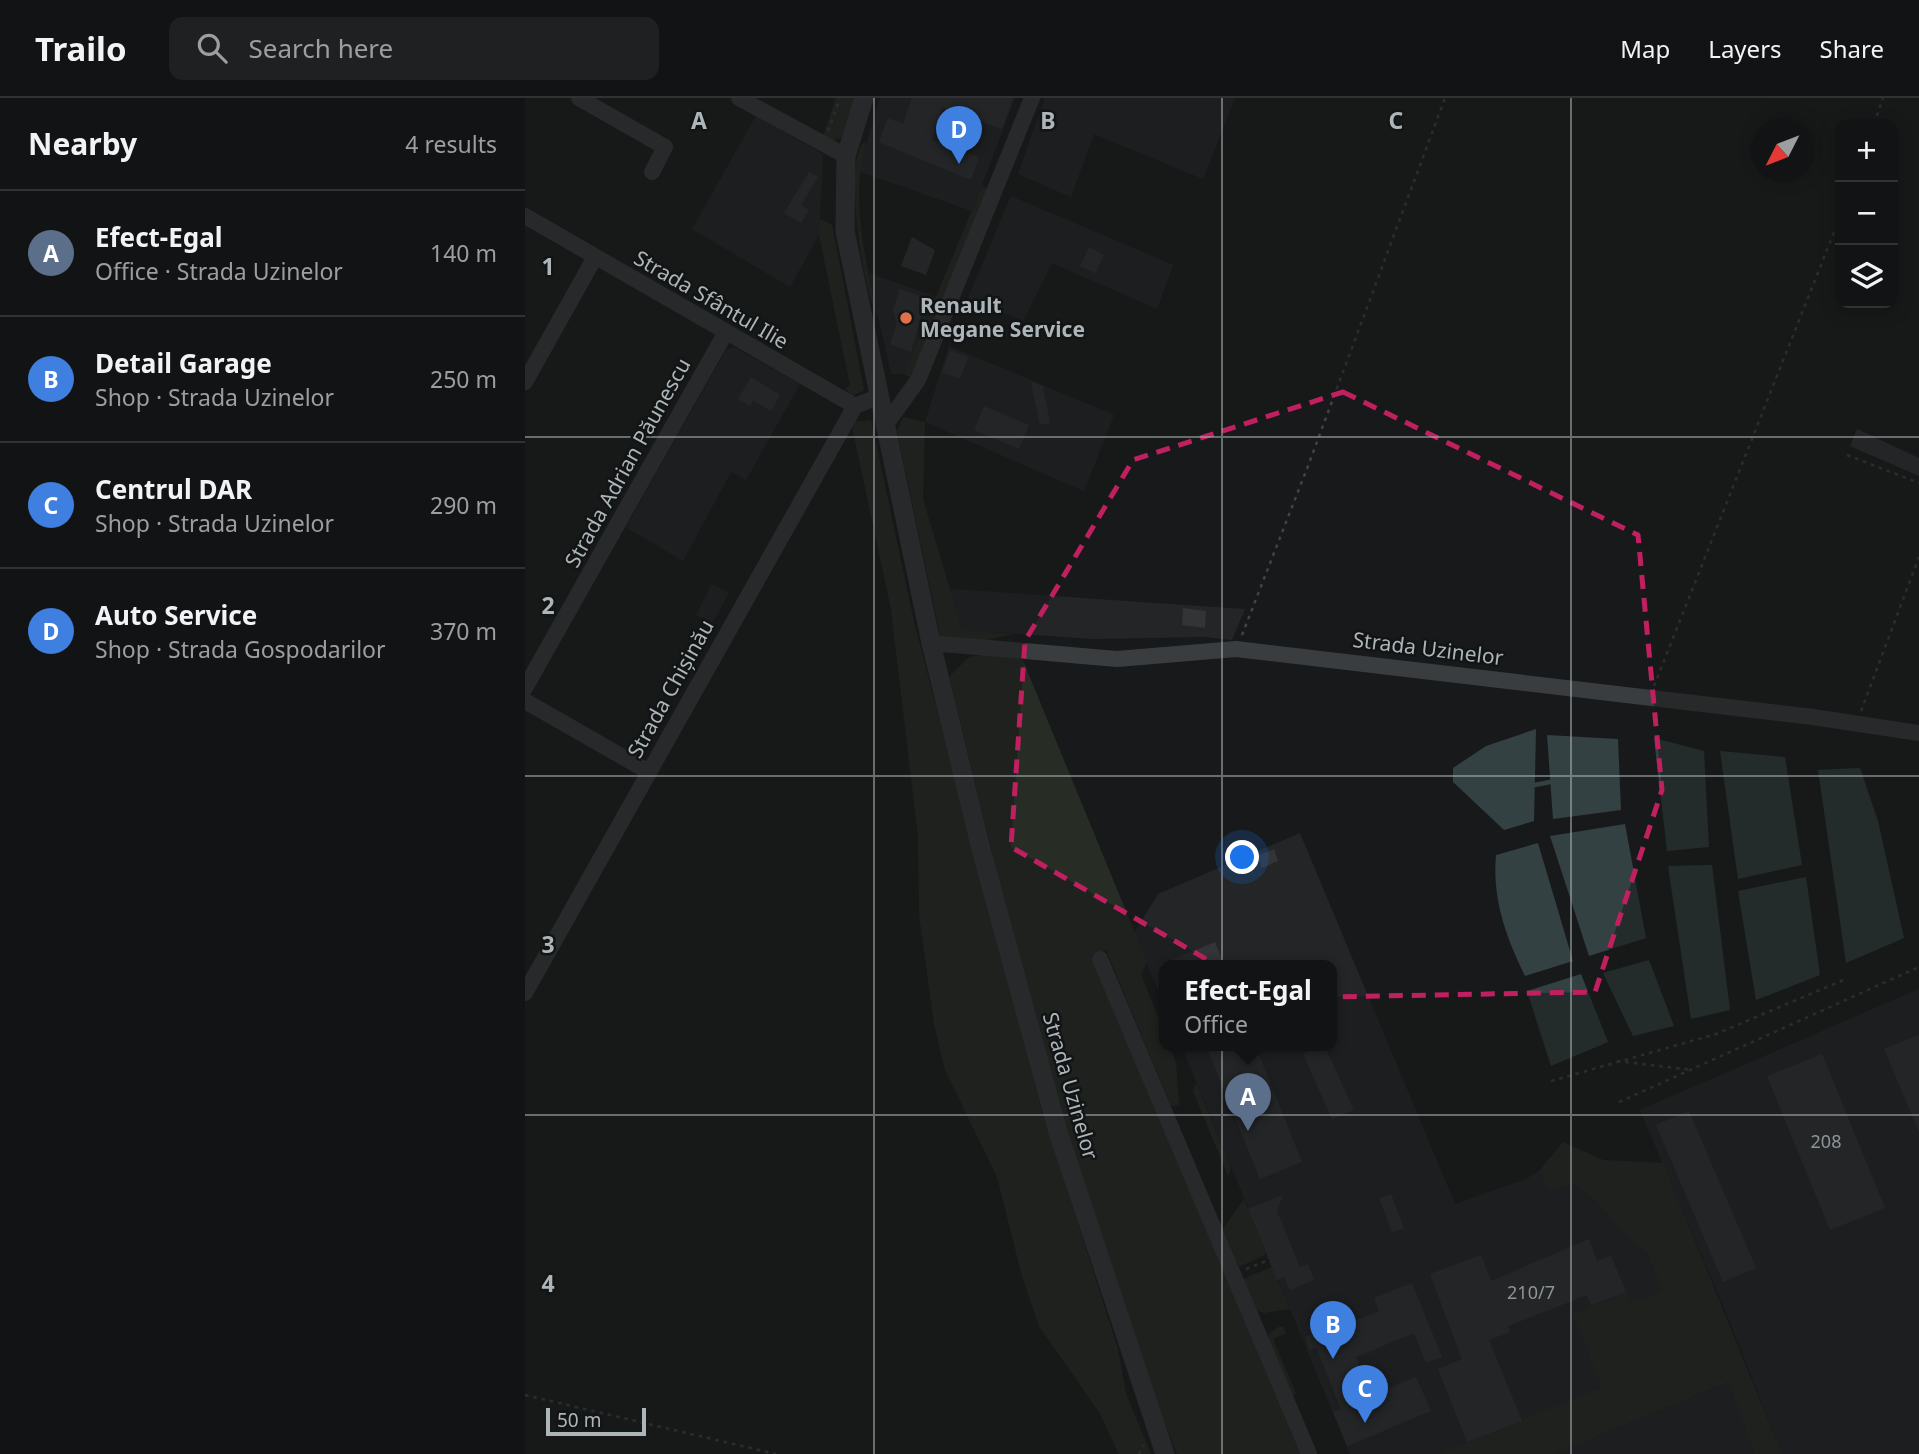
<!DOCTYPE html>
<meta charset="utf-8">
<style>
:root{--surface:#121314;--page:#1f2022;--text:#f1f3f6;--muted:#9c9ea0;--line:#313234;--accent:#2563eb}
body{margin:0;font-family:"Noto Sans",sans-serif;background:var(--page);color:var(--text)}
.controls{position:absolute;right:21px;top:21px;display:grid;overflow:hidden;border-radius:14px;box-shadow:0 4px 18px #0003}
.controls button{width:63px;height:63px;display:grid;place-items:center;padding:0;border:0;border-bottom:2px solid var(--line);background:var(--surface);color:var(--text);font:35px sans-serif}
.compass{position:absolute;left:1226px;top:21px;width:63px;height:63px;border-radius:50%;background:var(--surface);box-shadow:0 4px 18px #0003;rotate:228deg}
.scale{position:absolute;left:21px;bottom:18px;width:100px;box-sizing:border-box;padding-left:7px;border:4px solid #acb5b8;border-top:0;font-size:19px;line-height:24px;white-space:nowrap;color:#acb5b8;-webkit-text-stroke:5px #131415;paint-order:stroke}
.you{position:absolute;left:718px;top:760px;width:24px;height:24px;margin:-18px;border:5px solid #fff;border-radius:50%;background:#1a73e8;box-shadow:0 0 0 10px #1a73e833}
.badge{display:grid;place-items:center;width:46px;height:46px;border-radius:50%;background:var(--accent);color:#fff;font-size:23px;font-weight:700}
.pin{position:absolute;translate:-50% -58px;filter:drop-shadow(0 2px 4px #0008)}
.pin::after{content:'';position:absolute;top:37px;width:24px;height:21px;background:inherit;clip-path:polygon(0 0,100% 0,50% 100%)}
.popup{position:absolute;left:634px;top:862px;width:178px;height:91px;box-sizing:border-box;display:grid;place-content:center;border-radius:14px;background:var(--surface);filter:drop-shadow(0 2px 5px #0005);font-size:23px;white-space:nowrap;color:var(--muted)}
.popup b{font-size:26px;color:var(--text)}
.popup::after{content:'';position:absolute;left:50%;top:100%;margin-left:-14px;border:14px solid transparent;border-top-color:var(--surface)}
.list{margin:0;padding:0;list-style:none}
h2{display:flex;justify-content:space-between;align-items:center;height:91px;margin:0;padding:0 28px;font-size:30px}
h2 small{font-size:23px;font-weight:400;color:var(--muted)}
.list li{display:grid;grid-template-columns:46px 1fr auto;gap:21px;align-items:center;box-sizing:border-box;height:126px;padding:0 28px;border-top:2px solid var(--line)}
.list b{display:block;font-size:26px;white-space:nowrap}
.list p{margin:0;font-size:23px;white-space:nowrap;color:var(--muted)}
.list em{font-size:23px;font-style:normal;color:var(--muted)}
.icon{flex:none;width:38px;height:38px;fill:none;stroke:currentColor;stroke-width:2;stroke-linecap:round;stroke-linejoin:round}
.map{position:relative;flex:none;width:1394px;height:1356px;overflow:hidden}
header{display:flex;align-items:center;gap:42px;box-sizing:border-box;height:98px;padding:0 35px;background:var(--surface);border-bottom:2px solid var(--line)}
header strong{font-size:33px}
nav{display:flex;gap:38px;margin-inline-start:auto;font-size:24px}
.search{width:490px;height:63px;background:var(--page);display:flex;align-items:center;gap:18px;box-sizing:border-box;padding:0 24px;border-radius:14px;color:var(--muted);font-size:26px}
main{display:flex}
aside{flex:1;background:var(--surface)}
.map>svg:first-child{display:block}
</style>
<header>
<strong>Trailo</strong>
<div class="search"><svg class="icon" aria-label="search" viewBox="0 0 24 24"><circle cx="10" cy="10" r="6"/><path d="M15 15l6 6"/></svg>Search here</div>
<nav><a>Map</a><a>Layers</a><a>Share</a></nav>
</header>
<main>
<aside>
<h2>Nearby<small>4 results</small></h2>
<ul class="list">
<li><span class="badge" style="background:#5c6f8a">A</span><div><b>Efect-Egal</b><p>Office · Strada Uzinelor</p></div><em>140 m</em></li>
<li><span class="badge" style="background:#3f7fe0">B</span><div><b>Detail Garage</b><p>Shop · Strada Uzinelor</p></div><em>250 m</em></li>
<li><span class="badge" style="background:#3f7fe0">C</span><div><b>Centrul DAR</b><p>Shop · Strada Uzinelor</p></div><em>290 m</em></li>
<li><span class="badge" style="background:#3f7fe0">D</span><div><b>Auto Service</b><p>Shop · Strada Gospodarilor</p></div><em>370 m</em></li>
</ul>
</aside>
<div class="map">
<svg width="1394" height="1356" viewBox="0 0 1394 1356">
<rect width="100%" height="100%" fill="#18191a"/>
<!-- built -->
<path fill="#242527" d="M355 0H490L447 113 333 73Z
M520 0H710L678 81 569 36 546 99 493 76Z
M231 18 298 56 294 137 265 189 167 131Z
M486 98 648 167 632 211 527 165 498 223 443 200Z
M344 175 411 199 379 276H366Z
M424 248 589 317 559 393 400 324Z
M209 249 275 286 221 382 206 374 158 463 101 429 201 252Z
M187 486 204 495 187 525 171 517Z
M425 491 720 511 707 542 680 539 568 541 437 532Z
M775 735 930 1106 1001 1081 1014 1073 1023 1092 1048 1086 1070 1102 1097 1135 1122 1154 1137 1193 1105 1205 1100 1194 1077 1289 914 1356H825L656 947H807V867H639V906L609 835 633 796Z
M1394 891V1356H1257L1207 1229 1115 1012Z
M1205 1284 1230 1356H1029Z"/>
<!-- green -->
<path fill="#272c25" d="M311 0H332L318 39 309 42 298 38Z
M338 45H341C325 103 340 160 353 218 338 199 319 64 338 45Z
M457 88 463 91 387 280 379 276Z
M295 121 307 127 339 292 328 298 320 291 325 287 294 137Z
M378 319 400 324 398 401 437 532 489 536C470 540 432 551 415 537L372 333Z
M346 322 389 524 517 1013 593 1251 601 1296 626 1356H594L574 1314 514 1228 497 1178 472 1079 420 972 409 926 394 816 393 738 366 511 326 324Z
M467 555 497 560 622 864 616 876 639 934V947H644L651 965 654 1007 646 1008 581 852 566 858 775 1356H652C619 1272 588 1188 561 1102 506 931 468 753 424 579L444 559Z
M671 985 706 1069 703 1078 668 993Z
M1038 1044 1078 1062 1138 1065 1257 1356H1230L1204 1284 1029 1356H914L1077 1289 1048 1216 1101 1194 1105 1205 1137 1193 1122 1154 1097 1135 1070 1102 1048 1086 1023 1092 1014 1073Z
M719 1101 741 1156 714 1169 698 1131Z
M747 1169 765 1211 739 1215 731 1212 718 1181Z
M753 1229H758L761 1235 748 1241 771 1296 767 1298 744 1244V1236Z"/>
<!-- water -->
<path fill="#334142" d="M1011 631 1009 723 979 732 928 684V670L961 648Z
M1022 637 1093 641 1096 712 1028 721Z
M1129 640 1179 653 1184 749 1142 753Z
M1195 653 1260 659 1277 767 1213 781Z
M1335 670 1353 723 1379 840 1321 865 1293 672Z
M1100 726 1121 840 1064 858 1025 738Z
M1013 745 1048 863 1000 878C981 839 967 801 971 757Z
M1187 767 1205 912 1166 921 1143 768Z
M1281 779 1295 877 1231 902 1213 793Z
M1124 862 1149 928 1108 938 1078 875Z
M1056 876 1083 944 1026 968 1002 893Z"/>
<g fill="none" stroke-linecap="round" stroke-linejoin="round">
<!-- stream -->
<path stroke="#334142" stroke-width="4.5" d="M1010 687 1025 684"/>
</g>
<!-- building -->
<path fill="#333436" d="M387 0H488L477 31 417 10 407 42 454 59 446 82 354 44 363 20 378 26Z
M284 74 293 79 276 107 284 112 276 125 259 115Z
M387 139 410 152 401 177 376 168Z
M564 149 579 157 570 175 555 168Z
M375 191 401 200 386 254 365 246 372 226 368 212Z
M425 252 443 259 435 281 417 274Z
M226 279 255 297 246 313 228 302 225 308 213 301Z
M506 284 518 288 525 325 515 327Z
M459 308 504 327 494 351 449 332Z
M1332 331 1394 360V378L1325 348Z
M658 510 681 513 680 530 657 527Z
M749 751 753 763 737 770 732 758Z
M690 844 699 867H635Z
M1394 937V1034L1359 951Z
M681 947H730L777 1064 735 1081Z
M799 947 829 1012 807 1021 778 956Z
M1297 956 1360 1110 1305 1132 1242 978Z
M1164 1013 1231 1170 1198 1184 1131 1027Z
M866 1096 879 1130 867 1134 854 1100Z
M758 1097 752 1113 775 1169 783 1166 789 1182 765 1192 759 1179 752 1182 723 1111Z
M1064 1141 1072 1163 1086 1158 1101 1194 1066 1207 1062 1197 983 1228 985 1234 964 1242 997 1323 942 1344 913 1271 937 1261 905 1176 956 1157 966 1183Z
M887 1185 917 1259 901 1265 889 1235 831 1259 846 1298 891 1279 906 1313 822 1348 808 1314 816 1311 791 1249 785 1252 780 1239 786 1236 782 1227 813 1214 817 1224 822 1222 824 1225 854 1213 849 1200Z"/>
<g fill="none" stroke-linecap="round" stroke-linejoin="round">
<!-- path -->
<path stroke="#404446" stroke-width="2.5" stroke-dasharray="3.5 5" stroke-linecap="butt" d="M1349 26 1358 0
M303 33 315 0
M1322 357 1394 385
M717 537 783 368 920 0
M1129 588 1315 119
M1336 613 1394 459
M1092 963 1168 972
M1026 983 1191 936 1321 881
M1094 1004 1394 869
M721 1171 744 1162
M0 1297 251 1356
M614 1356 619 1347"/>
<!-- minor -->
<path stroke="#3a3d3f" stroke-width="16" d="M54 0 140 49 127 74
M214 0 321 58
M0 118 330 308 353 299
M0 284 70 159
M359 329 393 282 507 0
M406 545 592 561 711 551 1288 619 1394 635
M0 590 201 234
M0 603 124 674
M575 861 784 1356
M0 895 330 308"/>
<!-- tertiary -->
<path stroke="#3a3d3f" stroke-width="19" d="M339 0 321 58 320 133 406 545 456 751 533 1034 640 1356"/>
</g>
<!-- marked area -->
<path d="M0 0H1394V1356H0ZM818 294 1113 437 1137 692 1070 894 749 900 486 749 500 543 608 362Z" fill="#18191a" fill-opacity=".55" fill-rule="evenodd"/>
<path fill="none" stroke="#c12060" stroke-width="5" stroke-dasharray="14 9" stroke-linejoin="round" d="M818 294 1113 437 1137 692 1070 894 749 900 486 749 500 543 608 362Z"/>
<!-- grid -->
<path fill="none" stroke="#acb5b8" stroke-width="2" stroke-opacity="0.55" d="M349 0V1356M697 0V1356M1046 0V1356M0 339H1394M0 678H1394M0 1017H1394"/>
<!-- markers -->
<circle fill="#de714c" stroke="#131415" stroke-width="2.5" cx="381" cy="220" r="7"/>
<g text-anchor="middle" stroke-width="5" stroke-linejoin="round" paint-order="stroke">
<!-- number labels -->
<g font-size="18" fill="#8e9598">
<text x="1301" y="1050">208</text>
<text x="1006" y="1201">210/7</text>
</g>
<!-- street labels -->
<g font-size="21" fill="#acb5b8" stroke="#131415">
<text transform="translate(186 202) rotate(30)" y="7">Strada Sfântul Ilie</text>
<text transform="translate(103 365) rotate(-61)" y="7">Strada Adrian Păunescu</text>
<text transform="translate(903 551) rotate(7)" y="7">Strada Uzinelor</text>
<text transform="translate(146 591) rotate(-61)" y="7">Strada Chișinău</text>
<text transform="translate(545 988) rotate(74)" y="7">Strada Uzinelor</text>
</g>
<!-- poi labels -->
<g font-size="21" font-weight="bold" fill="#acb5b8" stroke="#131415" text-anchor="start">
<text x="395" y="215">Renault<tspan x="395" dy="24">Megane Service</tspan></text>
</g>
</g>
<g font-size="23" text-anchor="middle" font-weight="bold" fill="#acb5b8" stroke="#131415" stroke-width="5" stroke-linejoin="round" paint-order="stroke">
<text x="174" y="31">A</text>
<text x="523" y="31">B</text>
<text x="871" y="31">C</text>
<text x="23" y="177">1</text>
<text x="23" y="516">2</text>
<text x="23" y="855">3</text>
<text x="23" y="1194">4</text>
</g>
</svg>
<div class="controls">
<button>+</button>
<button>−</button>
<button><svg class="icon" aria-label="layers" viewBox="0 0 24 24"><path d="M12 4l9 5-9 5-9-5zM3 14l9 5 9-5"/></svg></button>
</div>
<svg class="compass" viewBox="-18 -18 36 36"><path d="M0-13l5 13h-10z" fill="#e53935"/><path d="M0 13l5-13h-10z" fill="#9c9ea0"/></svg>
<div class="scale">50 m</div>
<div class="you"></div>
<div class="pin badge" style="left:723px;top:1033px;background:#5c6f8a">A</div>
<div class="popup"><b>Efect-Egal</b>Office</div>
<div class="pin badge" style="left:808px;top:1261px;background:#3f7fe0">B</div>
<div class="pin badge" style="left:840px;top:1325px;background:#3f7fe0">C</div>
<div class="pin badge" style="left:434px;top:66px;background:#3f7fe0">D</div>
</div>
</main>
